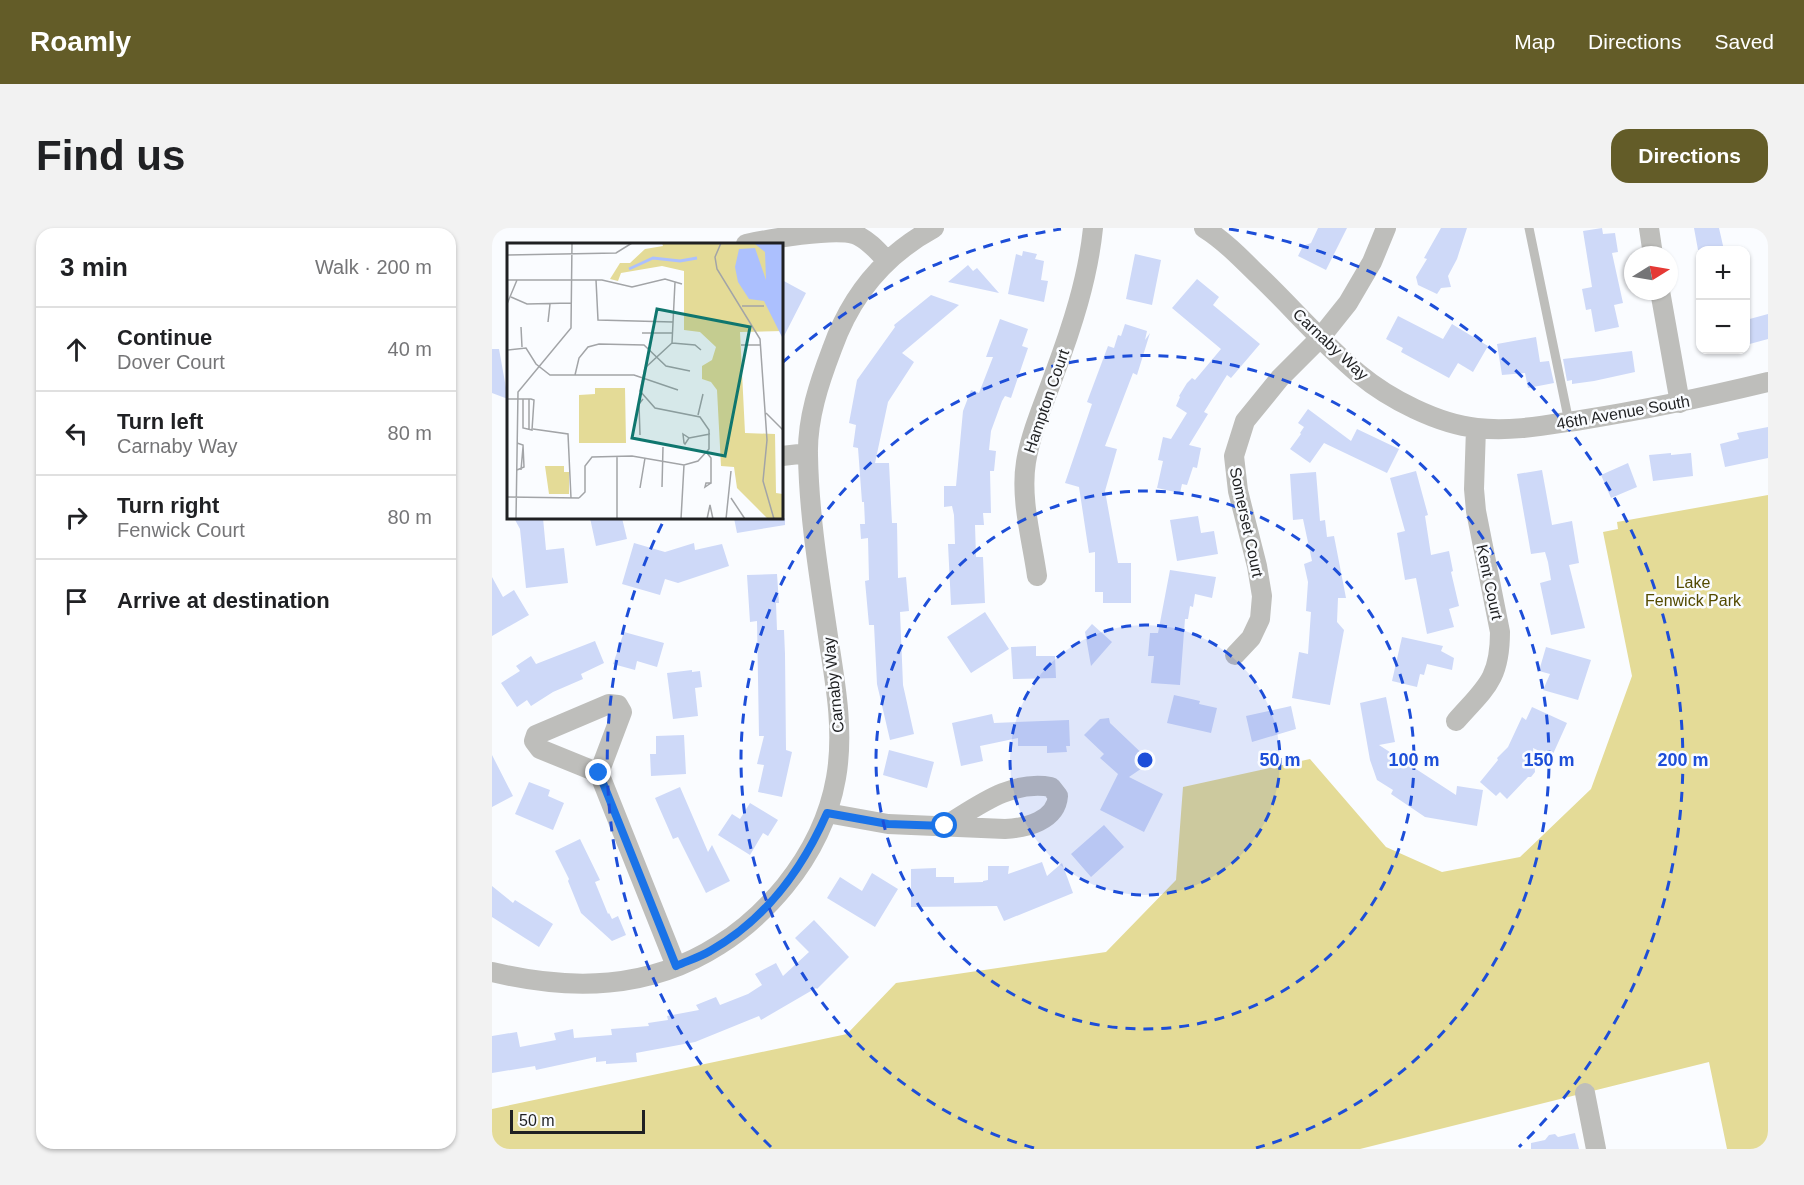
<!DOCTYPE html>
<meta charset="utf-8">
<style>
:root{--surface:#fff;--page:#f2f2f2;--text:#202124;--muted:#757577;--line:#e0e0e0;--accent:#635c28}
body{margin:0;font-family:Arial,sans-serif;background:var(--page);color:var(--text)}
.controls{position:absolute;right:18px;top:18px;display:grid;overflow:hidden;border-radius:12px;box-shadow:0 2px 4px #0004}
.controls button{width:54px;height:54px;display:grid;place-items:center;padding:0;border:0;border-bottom:2px solid var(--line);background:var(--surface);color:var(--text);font:30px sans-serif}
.compass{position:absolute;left:1132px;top:18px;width:54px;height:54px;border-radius:50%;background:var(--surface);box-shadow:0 2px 4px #0004;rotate:79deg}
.scale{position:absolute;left:18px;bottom:15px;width:135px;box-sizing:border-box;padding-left:6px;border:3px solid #1f2022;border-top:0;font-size:16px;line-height:21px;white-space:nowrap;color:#1f2022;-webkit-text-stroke:4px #fafcff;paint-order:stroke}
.stop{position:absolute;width:18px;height:18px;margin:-14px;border:4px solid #1a73e8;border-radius:50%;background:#fff}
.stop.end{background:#1a73e8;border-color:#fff;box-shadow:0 2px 6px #0008}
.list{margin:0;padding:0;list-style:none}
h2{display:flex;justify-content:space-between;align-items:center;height:78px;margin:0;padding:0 24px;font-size:26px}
h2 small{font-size:20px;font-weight:400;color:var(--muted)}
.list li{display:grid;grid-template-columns:39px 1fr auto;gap:18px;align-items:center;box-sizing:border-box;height:84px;padding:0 24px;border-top:2px solid var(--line)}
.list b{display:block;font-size:22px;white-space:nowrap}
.list p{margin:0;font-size:20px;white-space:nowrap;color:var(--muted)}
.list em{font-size:20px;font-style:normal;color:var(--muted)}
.icon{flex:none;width:33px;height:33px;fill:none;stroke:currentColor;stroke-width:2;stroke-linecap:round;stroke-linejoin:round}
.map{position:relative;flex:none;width:1276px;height:921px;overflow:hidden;border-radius:18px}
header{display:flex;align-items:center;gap:36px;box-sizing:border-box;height:84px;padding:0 30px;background:var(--accent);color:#fff}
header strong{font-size:28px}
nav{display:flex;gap:33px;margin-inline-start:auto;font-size:21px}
.intro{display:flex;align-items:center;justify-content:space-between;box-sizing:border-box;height:144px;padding:0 36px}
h1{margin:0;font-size:42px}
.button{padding:15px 27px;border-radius:18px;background:var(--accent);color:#fff;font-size:21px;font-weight:700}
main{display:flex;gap:36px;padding:0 36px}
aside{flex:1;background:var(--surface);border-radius:18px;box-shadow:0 2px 4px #0004}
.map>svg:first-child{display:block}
</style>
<header>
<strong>Roamly</strong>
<nav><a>Map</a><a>Directions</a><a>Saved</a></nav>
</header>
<div class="intro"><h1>Find us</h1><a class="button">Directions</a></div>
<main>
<aside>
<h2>3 min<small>Walk · 200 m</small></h2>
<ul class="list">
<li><svg class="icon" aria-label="ahead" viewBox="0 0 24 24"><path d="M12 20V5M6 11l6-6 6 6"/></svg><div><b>Continue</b><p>Dover Court</p></div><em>40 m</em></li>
<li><svg class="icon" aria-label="left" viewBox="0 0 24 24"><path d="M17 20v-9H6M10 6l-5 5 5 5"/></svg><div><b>Turn left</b><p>Carnaby Way</p></div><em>80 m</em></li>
<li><svg class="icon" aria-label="right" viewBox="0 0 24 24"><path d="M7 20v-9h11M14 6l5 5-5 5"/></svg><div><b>Turn right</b><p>Fenwick Court</p></div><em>80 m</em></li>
<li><svg class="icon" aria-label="arrive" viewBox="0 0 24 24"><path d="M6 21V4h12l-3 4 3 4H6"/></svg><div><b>Arrive at destination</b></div></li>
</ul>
</aside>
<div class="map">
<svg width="1276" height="921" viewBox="0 0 1276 921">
<rect width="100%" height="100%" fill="#fafcff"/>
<!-- green -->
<path fill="#e4db97" d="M1276 267V921H1235L1217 834 868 921H0V881L355 806 404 755 614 724 684 652 691 559 818 531 894 619 950 644 1028 629 1099 561 1140 448 1111 304 1126 301 1125 294Z"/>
<!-- building -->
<path fill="#ced9f8" d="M826 0H855L834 42 806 28 811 18 819 15Z
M949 0H975L965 31 956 48 959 59 949 60 945 66 926 57 924 49 935 31 932 30Z
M1110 0 1111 6 1123 5 1126 24 1120 25 1131 75 1122 77 1127 99 1103 104 1099 81 1094 82 1090 61 1100 59 1091 3Z
M1202 0H1227L1232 22H1206Z
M531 23 545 26 543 31 552 33 549 52 556 53 552 74 516 66 524 26 530 28Z
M643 26 669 32 660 77 634 71Z
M476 37 481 43 485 40 507 65 456 54Z
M705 51 727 69 721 77 768 116 739 150 735 147 712 184 716 186 697 217 709 220 705 240 701 239 695 257 690 256 688 265 665 260 671 233 666 232 671 209 679 211 695 185 684 178 688 169 687 168 695 155 700 150 703 152 729 121 680 80Z
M290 52 314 65 290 112Z
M439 67 467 77 410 125 422 134 396 174 383 235H397L400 295H405L406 350 414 349 417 383 408 384 411 457 422 506 398 512 385 456 382 397H377L373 353 377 352 376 310 369 311 368 296H373L372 274H370L366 220 361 219 364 197 357 195 365 152 403 99 402 97Z
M1276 86V111L1254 117V92Z
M906 88 951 111 960 96 996 118 981 144 966 135 957 150 909 124 911 120 894 111Z
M508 91 536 101 530 118 536 120 519 170 513 168 510 173 499 203 497 222 504 223 502 243H498L499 285H491L492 297H483L484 329H491L493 375 459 377 456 316H463L462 287 460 278 452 279V258H464L471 183 479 162 487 165 501 129H494Z
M633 96 655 103 653 112 658 105 645 147 641 145 613 218 625 221 613 263 626 335H639V375H611V364H603V324L597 325 587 259 573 255 600 176 595 174 616 118 622 120 626 107 629 108Z
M1044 109 1048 134 1057 133 1062 155 1036 160 1033 145 1010 147 1005 116Z
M0 121H7L16 171 0 165Z
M1140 123 1143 144 1102 153 1080 156V152L1075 153 1071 131Z
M816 181 859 213 865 201 907 221 895 245 832 215 818 235 798 221 809 206 808 205 812 199 806 195Z
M1276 199V230L1233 239 1228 216 1247 211 1245 205Z
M1179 225V227L1199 225 1201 248 1161 253 1157 227Z
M1136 235 1145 259 1119 270 1109 247Z
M1050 242 1060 297 1080 293 1087 335 1077 337 1093 400 1059 407 1048 355 1059 352 1056 334 1053 324 1039 326 1025 246Z
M924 243 936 287 933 288 939 327 957 323 961 343 959 344 967 378 957 381 962 399 935 406 924 350 913 352 905 305 913 303 898 250Z
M824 244 828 293 833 292 835 309 842 308 854 370H846L845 394 852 402 838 477 800 470 807 424 816 426 819 384 814 383 816 354 812 336 820 333 811 291 801 292 798 246Z
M706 288 709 305 722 303 726 326 685 333 678 292Z
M22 290H51L54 322 72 320 76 355 34 360 28 301Z
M98 290H130L135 311 104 318Z
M242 290H293V297L245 305Z
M142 315 173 324 202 315 203 322 230 316 237 338 186 355 173 351 168 367 130 356Z
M678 342 724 349 720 370 703 366 701 379 698 378 696 391H693L688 457 659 455 662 428H656L658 405H666Z
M285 346 287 375H284L285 402H292L293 426 294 522 300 524 290 569 266 564 272 537 265 536 272 508H267L265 393 258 394 255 347Z
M0 349 11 369 22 362 37 387 0 408Z
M493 384 517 421 479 445 455 409Z
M600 396 620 414 599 438 593 404Z
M132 404 172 415 165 439 145 433 143 442 121 436Z
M910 409 951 418 949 423 962 430 960 442 935 436 932 447 928 446 925 459 900 453Z
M103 413 112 435 89 446 91 451 61 464 39 478 35 472 25 479 9 455 28 443 24 438 39 428 44 436Z
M544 418V428H563L564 450 521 451 519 419Z
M1054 419 1099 432 1086 472 1051 462 1058 446 1047 443Z
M200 442V444L208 443 210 459 203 460 206 488 181 491 175 445Z
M682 467 708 473 707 476 725 480 719 505 675 495Z
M894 469 903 514 887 517 964 567 965 558 991 562 985 598 933 589 899 566 901 562 885 552 878 532 868 475Z
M799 478 804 501 760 514 754 488Z
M1040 479 1075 495 1061 526 1058 528 1041 520 1043 544 1039 549H1036L1015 571 1008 564 1004 568 988 554 1006 532 1005 530 1016 519 1030 489 1034 492Z
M500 486 502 495 577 492 578 518H574L575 524 555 525V518H526V510L488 518 491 533 469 538 460 495Z
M617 490 618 495 659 534 637 549 671 566 652 604 608 582 626 546 608 530 612 526 592 507 608 491Z
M192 507 194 546 159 548 158 526H164V508Z
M397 522 442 534 435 560 391 547Z
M0 527 21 568 0 579Z
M37 554 58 562 56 568 72 575 61 602 23 586Z
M188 559 216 624 220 617 238 653 214 665 186 609 181 611 163 570Z
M258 575 286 592 276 608 271 605 258 627 226 607 240 586 248 591Z
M612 597 632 619 599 649 579 626Z
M88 611 108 652 103 654 116 686 117 685 120 691 126 688 134 707 120 713 89 685 76 653 77 651 63 623Z
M550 634 555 648 570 635 581 665 512 693 505 678 419 679V641L444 640V649H462V655L491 654V653L496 652V638H517L516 646Z
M380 645 406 661 383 699 335 670 348 649 370 663Z
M0 658 21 675 23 672 61 696 47 719 0 689Z
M322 692 357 729 325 761 324 760 269 792 267 788 203 814 144 825 145 834 114 836V833L104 834V829L44 842 43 838 0 845V808L25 804 28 819 64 812 62 805 81 801 82 810 120 807 119 801 157 798 156 795 176 792 175 788 207 782 204 777 224 769 228 777 256 766 270 757 263 746 284 735 291 748 317 724 303 710Z
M1083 905 1087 921H1039V915L1053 912 1057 907 1063 906 1066 909Z"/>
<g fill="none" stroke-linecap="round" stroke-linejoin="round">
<!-- service -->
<path stroke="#bebebb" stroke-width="9" d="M1037 0 1077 194"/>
<!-- minor -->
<path stroke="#bebebb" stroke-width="20" d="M712 0C731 12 747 28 763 44 798 77 830 115 867 146 897 171 946 196 985 200 1020 204 1055 197 1089 192 1152 182 1214 169 1276 154
M1157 0 1161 27
M254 16C278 11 340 0 362 6 375 11 385 22 394 32
M1168 63 1188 175
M290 228 316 225
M545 348C540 312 528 271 534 234 539 204 552 175 562 147 580 99 596 50 601 0
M743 427 759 410 768 391 770 368 765 338 746 263 742 228 753 193 788 150 828 110 856 75 880 34 894 0
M117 476 126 477 130 484 107 545 48 521 42 513 44 507Z
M964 493C993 460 1008 452 1008 404L984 283 982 261 984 200
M107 545 184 738
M335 585 396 596 513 601C534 600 564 593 566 568L559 559C518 552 486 578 453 598
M0 744C79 763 157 762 227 717 253 701 274 681 293 658 318 627 337 590 344 550 352 505 344 459 337 415 328 353 317 290 316 227 315 191 327 155 340 121 359 67 392 27 442 0
M1093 865 1104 921"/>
</g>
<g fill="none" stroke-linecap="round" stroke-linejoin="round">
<!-- route -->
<path stroke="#1a73e8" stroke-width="8" d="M107 545 184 738C195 733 208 729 218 723 273 692 310 642 335 585L396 596 453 598"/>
</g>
<!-- distance rings -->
<circle cx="653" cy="532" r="135" fill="#1d4ed8" fill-opacity=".12"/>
<g fill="none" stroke="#1d4ed8" stroke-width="3" stroke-dasharray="10 8">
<circle cx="653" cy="532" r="135"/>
<circle cx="653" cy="532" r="269"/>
<path d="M542 920A404 404 0 1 1 764 920"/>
<path d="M279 919A538 538 0 0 1 172 292M290 135A538 538 0 0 1 569 1M737 1A538 538 0 0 1 1027 919"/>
</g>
<g text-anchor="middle" stroke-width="5" stroke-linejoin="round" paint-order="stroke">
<!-- street labels -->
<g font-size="16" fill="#1f2022" stroke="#fafcff">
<text transform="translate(839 116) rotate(43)" y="6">Carnaby Way</text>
<text transform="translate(554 173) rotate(-71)" y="6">Hampton Court</text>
<text transform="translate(1131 184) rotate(-10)" y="6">46th Avenue South</text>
<text transform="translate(755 294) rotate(78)" y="6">Somerset Court</text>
<text transform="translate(998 354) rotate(78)" y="6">Kent Court</text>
<text transform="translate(341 457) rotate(-96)" y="6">Carnaby Way</text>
</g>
<!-- park labels -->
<g font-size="16" fill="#534a00" stroke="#fafcff">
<text x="1201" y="360">Lake<tspan x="1201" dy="18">Fenwick Park</tspan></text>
</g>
</g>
<!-- overview -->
<g transform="translate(15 15)">
<rect width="276" height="276" fill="#fafcff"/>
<path d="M155 0H276V88L233 89 238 190 268 191 269 250 276 251V276H261L230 245 227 224 214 223 210 147 204 139 195 136V123L205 117 209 104 193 89 177 87V28L155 23 114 30 111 38 103 36 113 20H123L138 6 156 3ZM88 145H118L119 200H72V152L88 151ZM38 223H57V229H62V251H42Z" fill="#e4db97"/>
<path d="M276 0V96L257 58 242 56 231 39 228 24 232 6 248 5 259 37 258 9 248 1Z" fill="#acc0fe"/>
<path fill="none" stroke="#acc0fe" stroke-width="3" d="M122 26 146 15 173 18 190 15"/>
<path fill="none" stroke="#a2a4a7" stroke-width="1.5" d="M214 0 208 14 210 26 253 96 260 197 256 238 267 276M0 12 109 10 125 0M0 37H95L125 44 158 36 175 41M89 37 91 77 166 79M4 54 20 61 65 60M0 61 10 37M235 63H257M41 79 43 61M14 84 15 104M135 90H166M165 100 188 102 194 107M234 102H253M0 107 19 105 29 121 43 132H127L171 147M68 132 72 115 81 104 92 101 137 102 159 123 183 128M0 156H24L27 157 25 187 16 185V156M22 156V187M259 170 276 187M191 172 196 151M26 186 61 191 64 255M176 191 182 195 178 201 177 200ZM133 192 132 161 136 156M182 195 203 191M200 210 204 215V240H199L198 244 204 240M110 213V276M10 227 17 224 16 202 10 200M14 227 16 204M155 244 156 204M133 245 138 215M0 254 72 255M72 255 78 249V223L85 214 125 213 177 222 191 218 202 206V187L193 174 148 165 133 148 138 125 165 100 168 39M224 255 238 276M9 276 11 149 64 85 65 0M174 276 177 222M200 276 203 262 206 276M219 276 224 228"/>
<path fill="#0f766e" fill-opacity="0.15" stroke="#0f766e" stroke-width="3" d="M150 66 243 84 218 213 125 195Z"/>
<rect width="276" height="276" fill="none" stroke="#1f2022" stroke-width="3"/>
</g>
<circle cx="653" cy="532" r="9" fill="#1d4ed8" stroke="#fafcff" stroke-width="3"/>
<g font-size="18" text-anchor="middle" font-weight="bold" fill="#1d4ed8" stroke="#fafcff" stroke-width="5" stroke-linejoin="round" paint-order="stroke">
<text x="788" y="538">50 m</text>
<text x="922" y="538">100 m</text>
<text x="1057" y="538">150 m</text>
<text x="1191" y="538">200 m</text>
</g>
</svg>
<div class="controls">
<button>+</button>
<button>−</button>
</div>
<svg class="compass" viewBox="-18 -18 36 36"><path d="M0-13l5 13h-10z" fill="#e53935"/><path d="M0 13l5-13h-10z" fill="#757577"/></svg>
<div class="scale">50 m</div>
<div class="stop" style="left:453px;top:598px"></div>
<div class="stop end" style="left:107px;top:545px"></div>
</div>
</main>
